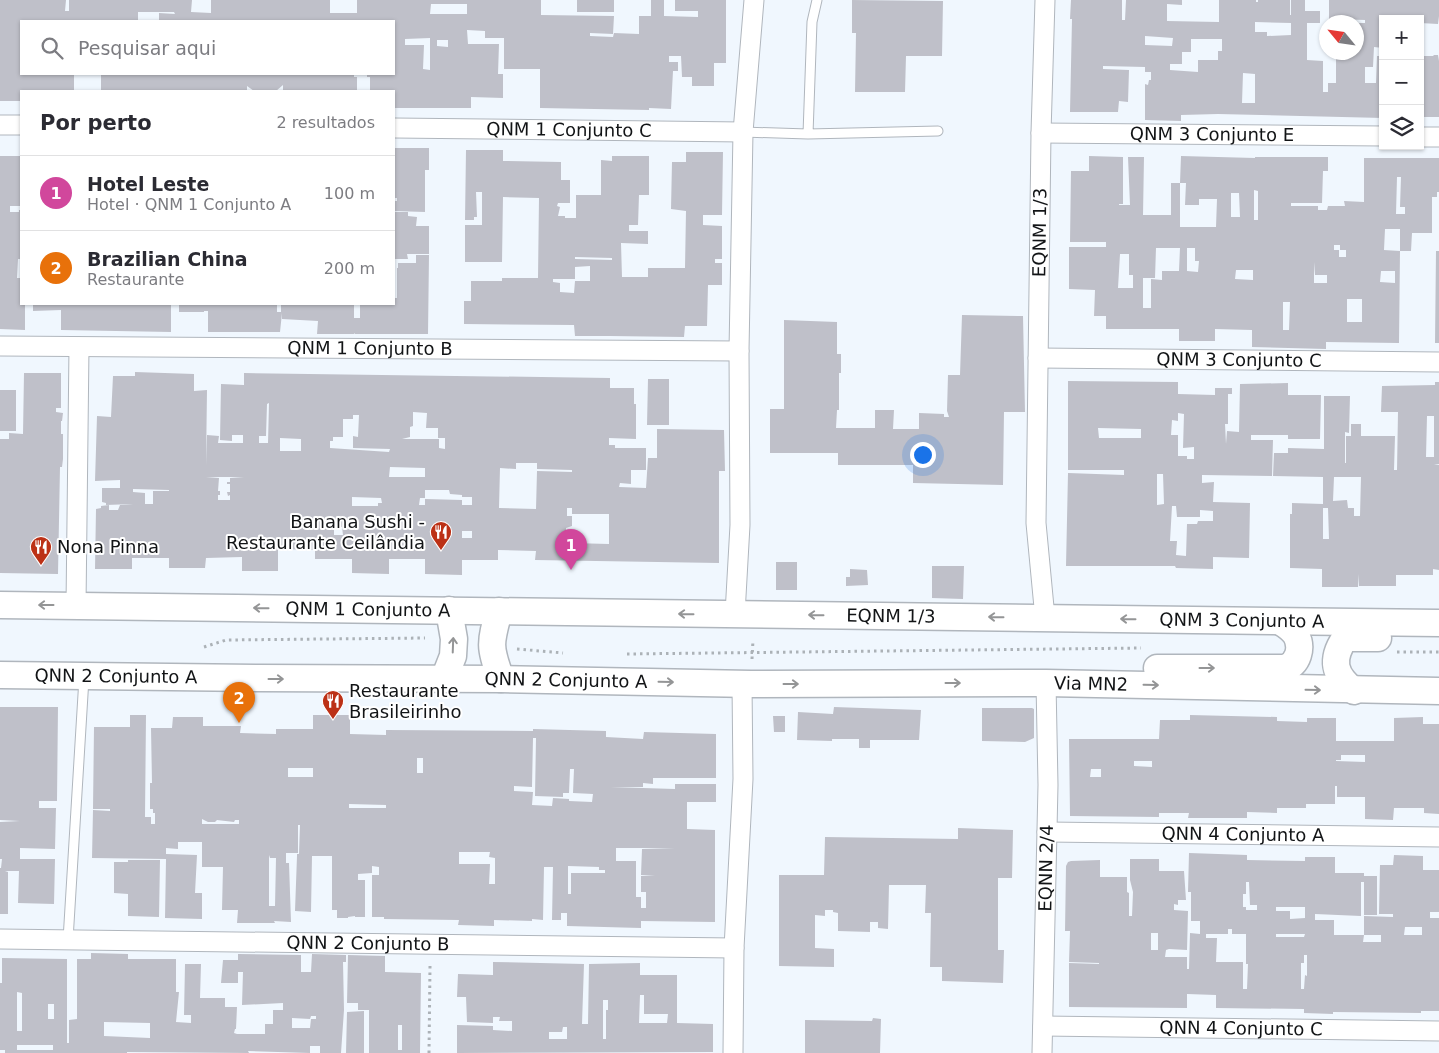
<!DOCTYPE html>
<html lang="pt">
<meta charset="utf-8">
<style>
:root{--surface:#fff;--page:#f7f7f7;--text:#2b2b33;--muted:#7c7c81;--line:#e1e1e2;--accent:#7c3aed}
body{margin:0;font-family:"DejaVu Sans",sans-serif;background:var(--page);color:var(--text)}
.controls{position:absolute;right:15px;top:15px;display:grid;overflow:hidden;border-radius:0px;box-shadow:0 1px 4px #0004}
.controls button{width:45px;height:45px;display:grid;place-items:center;padding:0;border:0;border-bottom:1px solid var(--line);background:var(--surface);color:var(--text);font:25px sans-serif}
.compass{position:absolute;left:1319px;top:15px;width:45px;height:45px;border-radius:50%;background:var(--surface);box-shadow:0 1px 4px #0004;rotate:299deg}
.you{position:absolute;left:922px;top:454px;width:18px;height:18px;margin:-12px;border:4px solid #fff;border-radius:50%;background:#1a73e8;box-shadow:0 0 0 8px #1a73e833}
.badge{display:grid;place-items:center;width:32px;height:32px;border-radius:50%;background:var(--accent);color:#fff;font-size:16px;font-weight:700}
.pin{position:absolute;translate:-50% -41px;filter:drop-shadow(0 1px 2px #0008)}
.pin::after{content:'';position:absolute;top:26px;width:18px;height:15px;background:inherit;clip-path:polygon(0 0,100% 0,50% 100%)}
.list{margin:0;padding:0;list-style:none}
h2{display:flex;justify-content:space-between;align-items:center;height:65px;margin:0;padding:0 20px;font-size:21px}
h2 small{font-size:16px;font-weight:400;color:var(--muted)}
.list li{display:grid;grid-template-columns:32px 1fr auto;gap:15px;align-items:center;box-sizing:border-box;height:75px;padding:0 20px;border-top:1px solid var(--line)}
.list b{display:block;font-size:19px;white-space:nowrap}
.list p{margin:0;font-size:16px;white-space:nowrap;color:var(--muted)}
.list em{font-size:16px;font-style:normal;color:var(--muted)}
.icon{flex:none;width:28px;height:28px;fill:none;stroke:currentColor;stroke-width:2;stroke-linecap:round;stroke-linejoin:round}
.map{position:relative;flex:none;width:1439px;height:1053px;overflow:hidden}
.search{position:absolute;background:var(--surface);box-shadow:0 1px 4px #0004;left:20px;top:20px;width:375px;height:55px;display:flex;align-items:center;gap:12px;box-sizing:border-box;padding:0 18px;border-radius:0px;color:var(--muted);font-size:19px}
.panel{position:absolute;background:var(--surface);box-shadow:0 1px 4px #0004;left:20px;top:90px;width:375px;height:215px;border-radius:0px}
.map>svg:first-child{display:block}
</style>
<div class="map">
<svg width="1439" height="1053" viewBox="0 0 1439 1053">
<rect width="100%" height="100%" fill="#f0f7fe"/>
<!-- building -->
<path fill="#bfc0c9" fill-rule="evenodd" d="M0 0H66L65 11H69V0H192L191 12 211 13V0H330V13H357V0H541V15L614 16 613 34 590 33V36L613 37 614 33 639 34V16H651V0H664V16L698 17V11H675V0H726V63H714V86H692V77H682L681 56H669V62H678V71H673L671 109 649 108V110L540 108V69H504V38H485V31L467 30 468 44H499L498 74H503V98L471 97V108H394V91H370V77H367V74H394V21H159V13L175 14 174 12H138V21H21V74H74V91H21V101H0ZM431 4H467V14H430ZM430 38V70L423 69 424 45H405V39ZM437 40H448V47L437 46Z
M577 0H614V12H577Z
M852 0 943 1 942 56H906L905 92H855L856 33H852Z
M1071 0H1122V20H1125L1126 0H1182V5L1167 4V21L1219 22V0H1256V2H1258V0H1290V15H1291V0H1305V11H1320V23H1307V60L1323 61V92H1328V83H1336V52H1356V23H1365V20L1337 19V22H1329V0H1439V16L1438 24 1420 23V19H1383V48L1374 47 1373 67H1365V83H1376L1377 56H1383V118L1218 114 1181 115V121L1145 120V84L1148 85 1149 80H1151V72H1145V67L1103 66V69L1129 70 1128 102 1119 101 1118 112H1070L1072 19H1070ZM1255 22 1291 23V35L1267 36V32H1255ZM1145 36 1173 38 1172 46 1145 45ZM1191 39H1222V51H1218V60H1198V72L1170 70V64H1182V52H1191ZM1243 73 1255 74V103H1242Z
M1433 55H1438L1439 61V117H1420V56H1434Z
M101 74H354V77H357V91H283V85L276 91H254L247 86V91H101Z
M394 148H429V170H425V212L394 211V201H397V198H394Z
M466 150H503V161L561 162V180H570V203H558L557 206 560 207 558 216H565V218H576V195H601V160L612 161V156H649V195H639L638 225H629V231H648V244L621 243 622 277H648V268H685L686 211 671 209 672 162H686V152H723L722 215H703V225L722 226V259H715V263H722V285H708L707 326H685L684 337 610 336H575L574 325 464 324V301H471V281H502V278H538L539 198 503 197 502 262H465V225H482V192H476L477 217H474V220H465ZM575 257 612 258V260L575 259ZM590 266V281H575L574 293 560 292V283L553 282V279H575V267Z
M0 156H21V206H10V212H19V210H21V259H18L17 278H21V304H25V330L0 329Z
M1089 156 1123 157V204H1119V205H1130L1128 157H1144L1143 215H1171V183H1180V227H1216L1217 199H1199V205H1185L1186 183H1180L1181 156 1255 158V157H1328V171H1323L1322 203H1291V206H1318V210H1327L1328 206H1345L1344 201 1364 202V158H1439V192H1437V197H1432V233H1412L1411 251H1400V229H1385L1384 250 1400 251 1399 343 1326 342V349L1252 347V330L1215 329V341H1179V329H1106V316H1094L1095 290 1069 289V247H1106V242H1070L1071 171H1089ZM1397 177H1401L1400 207H1405V214H1396ZM1254 190 1258 191V220H1254ZM1231 193H1239L1240 217H1231ZM1334 245H1340V250H1346V257H1339V250H1334ZM1156 248H1180L1179 271H1162V280L1151 279V308H1143V278H1155ZM1187 248H1195V261H1199L1198 272 1187 271ZM1120 254H1129V275H1133V288H1118ZM1314 262 1315 275H1327V283H1314ZM1236 270H1253V280L1235 279ZM1381 271H1395V283L1380 282ZM1347 299H1362V322H1347ZM1283 302H1290L1289 330H1283Z
M394 212H408V216L417 217 416 226H429V254H407L408 259H394Z
M1436 251H1439V343H1435Z
M416 255H429L428 334H355V333L354 334H317L318 321 282 319V313L280 332H208V311H204V312H179V304H277V312H281V304H354V318H360V304H394V298H397V268H398V263H416Z
M33 304H171V332L61 330V310L33 311Z
M962 315 1023 316 1025 412H1004L1003 485 913 483V465H838V453H770V409H784V320L837 322V354H841V373H839V410H837L836 428H875V410H894L893 429H919V413L944 414V417H949L947 411 948 375H960Z
M135 372 194 374V391L207 390 206 465 207 435 219 436 218 443H243V435H232V441L220 440 221 384 244 385V373L610 378V388H634V404H636V439L609 438V445H615V448H646V470H631V484L620 483 619 487 646 488 648 458H657V429L724 430 725 471H719V563L535 560 536 551 498 550V560H462V575L425 574V559H389V574L352 573V559H315V550L278 549V571H242V557L206 558 205 568H169V558H132V569H95L96 509 101 508V506L109 505V510H118L120 505 133 504 106 505V503L102 502V488H120V480L95 481 97 416 111 417 113 376H135ZM269 403 268 443H259V436H266L267 404ZM413 412 427 413 426 428H438V438H445V449L439 448V439H402L410 437V427L413 426ZM353 415H359L358 437 353 436V448L390 449 389 452 330 448V441H333V437H343V419H353ZM280 438 301 439V451H280ZM516 463H537V469L572 470V472L537 471 536 509 499 508 500 468 516 469ZM390 467 425 468V477H389ZM206 477H244L230 478V482H227V484H230V492H227L228 496 230 495V500H218V495H220V491H218L219 478ZM133 489 169 490V491H153V504H145V493L133 492ZM425 490H449L450 494 462 495V497H472V505H462V500L425 499V505H419L420 498H425ZM352 497 381 498 382 503H378V506H352ZM567 508H572V514H609V544L572 543V531H566V528L572 526V516H567ZM334 526 342 527 343 535H334ZM462 531H472V538H462Z
M24 373H61V408H56V412L63 413 62 421H61V434H63V459L62 467H60L58 574 0 573V439H9V433L23 434Z
M648 379H669V425H647Z
M1068 381 1178 382V394L1215 395V388H1232V394H1228V424H1225L1226 444 1227 431 1239 432 1240 384 1288 383V395H1321L1320 439H1288V435H1251V440H1273L1272 476 1202 475V483L1214 482 1213 502 1250 503 1249 558 1213 557V569L1176 568 1175 566H1066L1068 473 1124 475V470H1068ZM1178 413 1184 414 1183 448 1194 447V459H1187V456H1178V435H1171L1172 420 1178 421ZM1098 428 1141 429V438H1099ZM1157 474H1163L1164 504 1157 505ZM1172 506H1176L1177 517H1200V510L1213 511V521H1198L1197 524H1187L1186 556 1176 555 1177 541H1170Z
M1435 382H1439V464L1434 465H1439V570L1433 569V575H1396V586H1359V574L1358 587H1322V569L1290 568V514H1292V503L1323 504V477L1273 476 1274 453H1288V448L1324 449V396H1350L1349 433 1345 432V463H1346V436H1351V424H1361V436H1395L1394 470H1397L1398 412H1381L1382 386 1435 385ZM1427 416H1434V457H1426ZM1334 477H1361L1360 516H1354V508H1348L1347 500 1333 501ZM1323 508H1328L1329 539H1323Z
M0 390H16V431H0Z
M776 562H797V590H776Z
M932 566H964L963 599 932 598Z
M850 569 867 570 868 585 846 586V577H850Z
M0 707H58L57 801H39V808H56L55 849 20 848V859H55L54 904 18 903 19 871H5L8 872V914H0V868H1L2 859H0V822L20 821 0 820Z
M834 707 921 710 919 740H870V748H859V739H832V741L797 740 798 712 833 714Z
M982 708H1032L1034 709V738L1025 742 982 741Z
M130 715H146L145 817H151V824H155V813H153V809H150V783H152L151 728H172L173 717H203V726H241L240 733 276 734V729H313V715H350V734L386 735V730L533 731V729L606 731V737L643 739 644 732 716 734V778H653V784L643 783V787H611L675 789V784H716V802H687V829L715 830V922L641 921V928L567 926V913H561V920H552L553 867H544L543 920 532 919V921L494 920V926L458 925 459 920 384 919V917H372V875H379V867L372 866V873L358 874V880H365V917H355V916L348 917V918H337V910H332V856H312L311 912 295 911 297 856V854H299L300 825H298V853H286V863H289L291 922 274 921 275 923H237L238 910H222L223 867H202V842H178V849L166 848V854L197 855 195 893H202V919L165 918 166 859 92 858 93 810 110 811V809H93L94 727H130ZM533 738H536L535 796 563 797V793H569L570 769H574L573 793 593 794 592 802 569 801V799L553 798 552 806 532 805 533 792 514 791V786L532 787ZM417 758H423V773H417ZM288 768H313V777H288ZM349 804 386 805V808H349ZM202 819 208 822H215L217 820 234 822 235 820H239V824H202ZM616 848H675L642 849 641 875H655L641 876V892H646V908H641V897H636V861H616ZM459 852H490L489 857 495 858V884H489L490 864H459ZM269 855 270 858H276L275 906H269ZM568 866 599 867V870H605V873H571V894H568Z
M1190 715 1277 717V721L1307 722V718H1336V741H1394V718L1423 717V724H1439V814L1424 813V808H1394L1393 820 1365 819V797H1337V786H1335V804H1306V808H1277V813L1247 812V818H1188L1189 813H1159V817L1070 816 1069 739H1159L1160 720H1190ZM1341 755H1365V762L1336 761V760H1341ZM1134 761H1152V767L1134 766ZM1091 769H1101V777H1090Z
M773 716H785V732H774Z
M958 828 1013 830 1012 878H998V950H1004L1003 983 942 981V967H930L931 913H925L926 885H889L888 929 878 928V922H870V932L838 931V913L833 912V910H825V916L815 915V948L834 949V967L779 966V875H824L825 837 958 839Z
M1189 853 1247 855V860L1305 861V857H1335V873H1364V876H1377V915H1364V882H1361V916L1315 914V920H1334V935H1364L1363 942H1381V935H1364V916L1393 917V914H1379L1380 865H1393L1394 855 1423 856V870H1439V912H1430V918H1439V1011H1421V1013L1333 1012V1014L1304 1013V1009L1216 1008V995L1187 994V1008L1069 1007V963L1099 964V963L1069 962 1070 931H1065L1066 866 1068 862 1071 861 1100 860V877H1127V892L1129 893V916H1132L1133 892 1130 880V859H1159V871H1184L1186 900H1178V905L1174 904V910L1188 911 1187 950 1169 949 1166 950 1165 957H1187V969H1189L1190 933 1200 934V921H1191V892H1188ZM1246 882H1249L1250 905H1257V910H1246V907H1243V894H1246ZM1276 907H1305V918L1290 919V911H1276ZM1405 927H1422V935H1404ZM1228 929H1232V934H1246V964H1248L1247 989H1243V962H1216L1217 938H1206V934H1228ZM1151 933H1158V950H1151ZM1276 934H1305L1304 937H1276ZM1304 955H1307V976L1305 975 1304 989H1301V963H1304Z
M128 860H160L159 917 128 916V894L114 893V862H128Z
M91 953 128 954V959H176V992H179L176 1022 191 1023V1015H184L185 964H201L200 998H225V1007H237L236 1029H235L234 1033 237 1034H265V1024H273V1010H283V1003L242 1005 243 972H238V983H221L223 960H238V954L301 955V972H311L312 954 346 955V962H343L344 1010 341 1053H320V1046H310V1053L248 1051 249 1053 127 1052V1053H5V1050H0V983H2V958L67 959V1043H69V1020L77 1019V959H91ZM17 992 22 993V1031H17ZM48 1004H54V1019H48ZM311 1016H316V1019H311L310 1028H292V1018L310 1019ZM104 1022 150 1023V1038L104 1036ZM17 1045H53V1050H17Z
M348 955 385 956V972L421 973 420 1053H369V1010H358V1003H347ZM398 1025H402V1050H398Z
M493 962 584 964 582 1024H588L589 964 640 963V975H677V1023L713 1024V1052L457 1053V1025L493 1026V1030L512 1031V1021H499L500 1017H493V1023L467 1022 466 997H457L458 974 493 975V992ZM640 995H644V1014H668L667 1023H639ZM603 1000H608V1010H606V1039H603ZM563 1027H567V1039H549V1032H562Z
M364 1011V1053H346L347 1012Z
M873 1018 881 1019 880 1053H805V1020L872 1021Z"/>
<g fill="none" stroke-linecap="round" stroke-linejoin="round">
<!-- lane casing -->
<g stroke="#b0b6bd" stroke-width="11">
<path id="lane" d="M743 132 808 134 812 22 817 0
M808 134 938 131
M68 940 84 678"/>
</g>
<!-- street casing -->
<g stroke="#b0b6bd" stroke-width="21">
<g id="street">
<path d="M0 125H21"/>
<path id="s1" d="M394 128 743 132"/>
<path id="s2" d="M1041 133 1383 136"/>
<path d="M1420 137H1439"/>
<path id="s3" d="M0 346 739 351"/>
<path id="s4" d="M1038 358 1439 362"/>
<path d="M76 606 79 347"/>
<path d="M735 614 740 525 739 351 743 132 754 0"/>
<path id="s5" d="M1045 618 1036 523 1041 133 1045 0"/>
<path id="s6" d="M1047 832 1439 837"/>
<path id="s7" d="M0 939 734 948"/>
<path id="s8" d="M1043 1026 1439 1031"/>
<path d="M733 1053 734 948 743 779 742 684"/>
<path id="s9" d="M1042 1053 1048 785 1046 683"/>
</g>
</g>
<!-- secondary casing -->
<g stroke="#b0b6bd" stroke-width="29">
<g id="secondary">
<path id="s10" d="M0 605 1439 623"/>
<path d="M499 611C490 643 489 647 501 679"/>
<path d="M1157 668H1285C1298 664 1303 648 1296 635 1292 629 1286 625 1281 622"/>
<path id="s11" d="M0 675 259 678 501 679 751 684 1046 683 1439 691"/>
<path d="M444 679 453 656 454 639 449 610"/>
<path d="M1354 691C1334 675 1330 660 1345 638H1378"/>
</g>
</g>
<!-- path -->
<path stroke="#acb2b7" stroke-width="3" stroke-dasharray="2.5 4" stroke-linecap="butt" d="M204 647 226 640 425 638
M517 649 563 653
M1397 652H1439
M627 654 1141 648
M752 659 753 640
M429 1053 430 966"/>
<!-- lane -->
<use href="#lane" stroke="#fff" stroke-width="9"/>
<!-- street -->
<use href="#street" stroke="#fff" stroke-width="19"/>
<!-- secondary -->
<use href="#secondary" stroke="#fff" stroke-width="26"/>
</g>
<!-- one-way arrows -->
<defs><path id="oneway-shaft" d="M-6 0H5M1.5-3L5.5 0L1.5 3" fill="none" stroke-width="1.6" stroke-linecap="round" stroke-linejoin="round" transform="scale(1.25)"/></defs>
<g stroke="#949596">
<use href="#oneway-shaft" transform="translate(46 605) rotate(-180)"/>
<use href="#oneway-shaft" transform="translate(261 608) rotate(-179)"/>
<use href="#oneway-shaft" transform="translate(686 614) rotate(-179)"/>
<use href="#oneway-shaft" transform="translate(816 615) rotate(-179)"/>
<use href="#oneway-shaft" transform="translate(996 617) rotate(-179)"/>
<use href="#oneway-shaft" transform="translate(1128 619) rotate(-179)"/>
<use href="#oneway-shaft" transform="translate(453 645) rotate(-88)"/>
<use href="#oneway-shaft" transform="translate(1207 668)"/>
<use href="#oneway-shaft" transform="translate(276 679)"/>
<use href="#oneway-shaft" transform="translate(666 682) rotate(1)"/>
<use href="#oneway-shaft" transform="translate(953 683)"/>
<use href="#oneway-shaft" transform="translate(791 684)"/>
<use href="#oneway-shaft" transform="translate(1151 685) rotate(1)"/>
<use href="#oneway-shaft" transform="translate(1313 690) rotate(1)"/>
</g>
<!-- icons -->
<defs>
<g id="restaurant-pin" transform="scale(1.125)"><path d="M0 17L-7.5 6A9.5 9.5 0 1 1 7.5 6Z" fill="#bc3116" stroke="#fff"/><path d="M-5-6h1v4h1v-4h1v4h1v-4h1v5L-1.5 .5V6h-2V.5L-5-1ZM5-6V6H3V1.5H1.5Q1.5-4 5-6Z" fill="#fff"/></g>
</defs>
<g fill-rule="evenodd">
<use href="#restaurant-pin" x="441" y="532"/>
<use href="#restaurant-pin" x="41" y="547"/>
<use href="#restaurant-pin" x="333" y="701"/>
</g>
<g text-anchor="middle" stroke-width="4" stroke-linejoin="round" paint-order="stroke">
<!-- street labels -->
<g font-size="18" fill="#121416" stroke="#fff">
<text dy="6" stroke="none"><textPath href="#s1" startOffset="175">QNM 1 Conjunto C</textPath></text>
<text dy="6" stroke="none"><textPath href="#s2" startOffset="171">QNM 3 Conjunto E</textPath></text>
<text dy="6" stroke="none"><textPath href="#s5" startOffset="386">EQNM 1/3</textPath></text>
<text dy="6" stroke="none"><textPath href="#s3" startOffset="370">QNM 1 Conjunto B</textPath></text>
<text dy="6" stroke="none"><textPath href="#s4" startOffset="201">QNM 3 Conjunto C</textPath></text>
<text dy="6" stroke="none"><textPath href="#s10" startOffset="368">QNM 1 Conjunto A</textPath></text>
<text dy="6" stroke="none"><textPath href="#s10" startOffset="891">EQNM 1/3</textPath></text>
<text dy="6" stroke="none"><textPath href="#s10" startOffset="1242">QNM 3 Conjunto A</textPath></text>
<text dy="6" stroke="none"><textPath href="#s11" startOffset="116">QNN 2 Conjunto A</textPath></text>
<text dy="6" stroke="none"><textPath href="#s11" startOffset="566">QNN 2 Conjunto A</textPath></text>
<text dy="6" stroke="none"><textPath href="#s11" startOffset="1091">Via MN2</textPath></text>
<text dy="6" stroke="none"><textPath href="#s6" startOffset="196">QNN 4 Conjunto A</textPath></text>
<text dy="6" stroke="none"><textPath href="#s9" startOffset="185">EQNN 2/4</textPath></text>
<text dy="6" stroke="none"><textPath href="#s7" startOffset="368">QNN 2 Conjunto B</textPath></text>
<text dy="6" stroke="none"><textPath href="#s8" startOffset="198">QNN 4 Conjunto C</textPath></text>
</g>
<!-- poi labels -->
<g font-size="18" fill="#121416" stroke="#fff" text-anchor="start">
<text x="425" y="528" text-anchor="end">Banana Sushi -<tspan x="425" dy="21">Restaurante Ceilândia</tspan></text>
<text x="57" y="553">Nona Pinna</text>
<text x="349" y="697">Restaurante<tspan x="349" dy="21">Brasileirinho</tspan></text>
</g>
</g>
</svg>
<div class="controls">
<button>+</button>
<button>−</button>
<button><svg class="icon" aria-label="layers" viewBox="0 0 24 24"><path d="M12 4l9 5-9 5-9-5zM3 14l9 5 9-5"/></svg></button>
</div>
<svg class="compass" viewBox="-18 -18 36 36"><path d="M0-13l5 13h-10z" fill="#e53935"/><path d="M0 13l5-13h-10z" fill="#7c7c81"/></svg>
<div class="you"></div>
<div class="pin badge" style="left:571px;top:570px;background:#d1479c">1</div>
<div class="pin badge" style="left:239px;top:723px;background:#e8710a">2</div>
<div class="search"><svg class="icon" aria-label="search" viewBox="0 0 24 24"><circle cx="10" cy="10" r="6"/><path d="M15 15l6 6"/></svg>Pesquisar aqui</div>
<section class="panel">
<h2>Por perto<small>2 resultados</small></h2>
<ul class="list">
<li><span class="badge" style="background:#d1479c">1</span><div><b>Hotel Leste</b><p>Hotel · QNM 1 Conjunto A</p></div><em>100 m</em></li>
<li><span class="badge" style="background:#e8710a">2</span><div><b>Brazilian China</b><p>Restaurante</p></div><em>200 m</em></li>
</ul>
</section>
</div>
